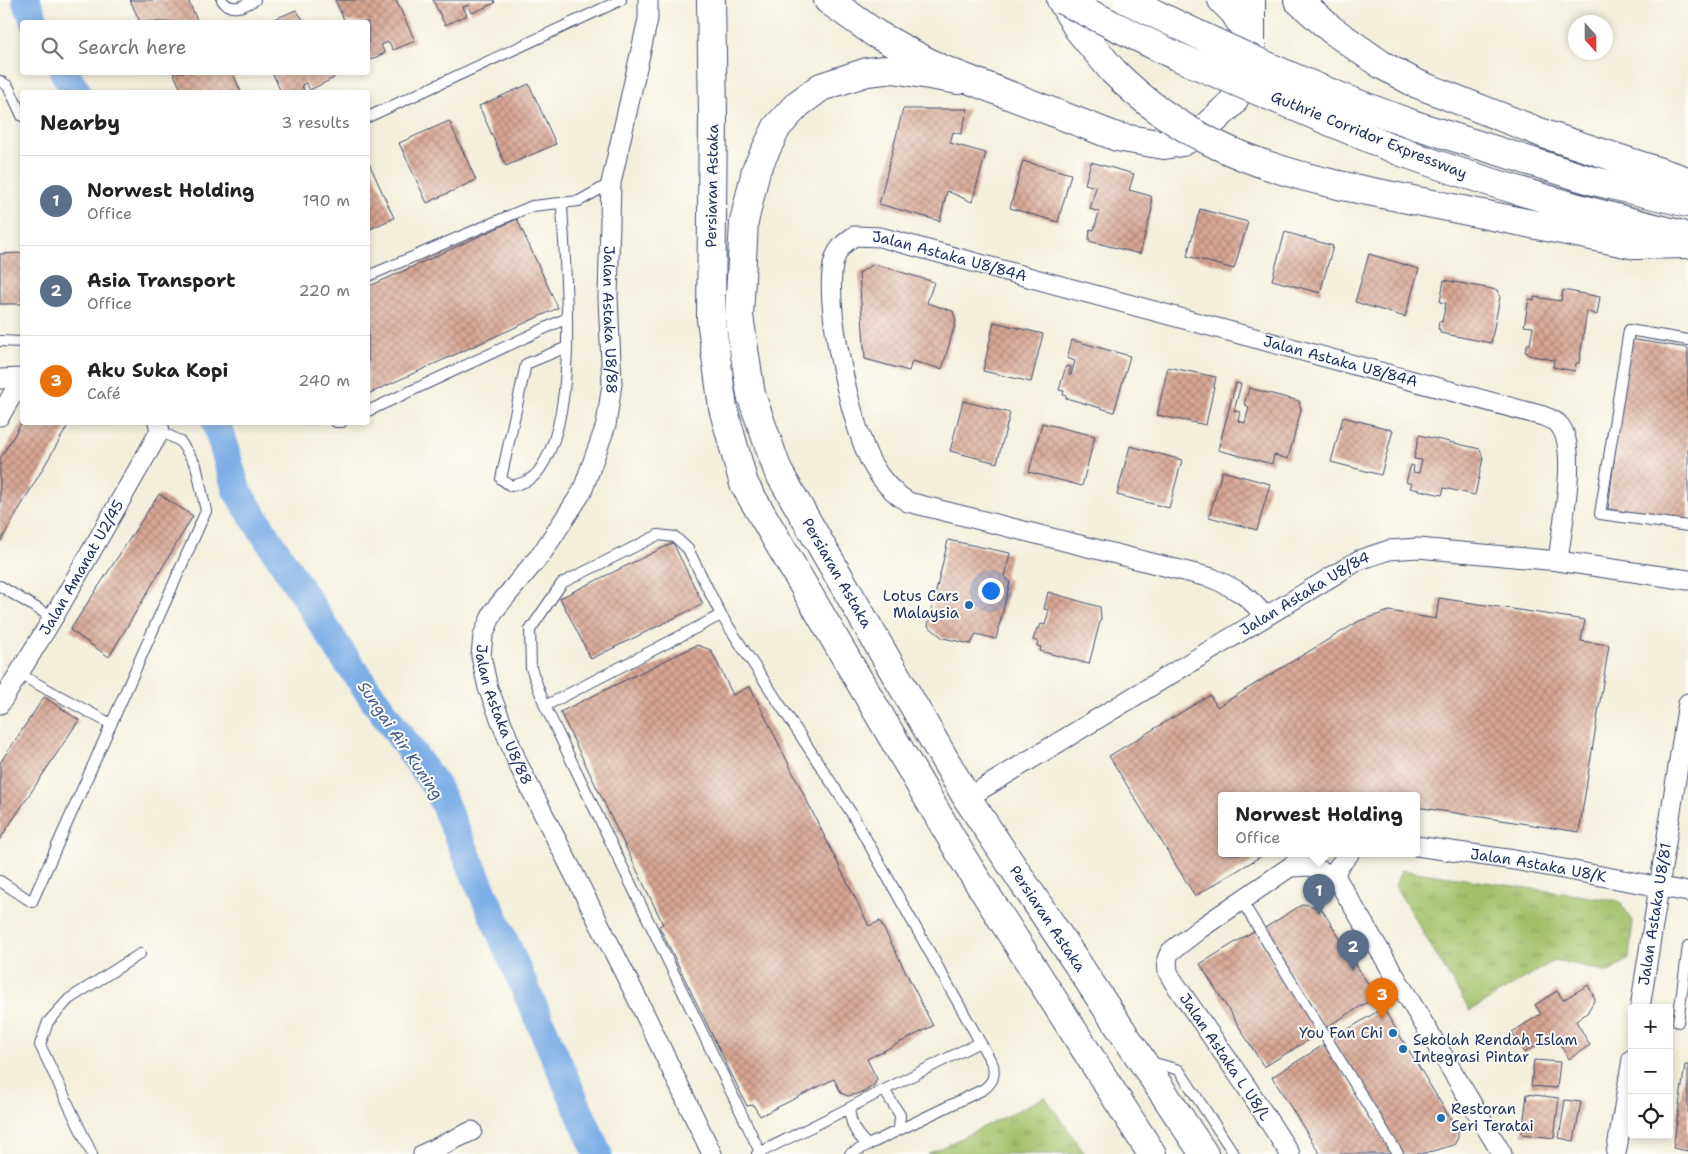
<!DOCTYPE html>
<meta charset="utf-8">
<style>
:root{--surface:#fff;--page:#f6f6f6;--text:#222;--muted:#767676;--line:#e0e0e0;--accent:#0b8043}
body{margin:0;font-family:"Shantell Sans",sans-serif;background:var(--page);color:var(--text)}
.controls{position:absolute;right:15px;bottom:15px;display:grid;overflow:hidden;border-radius:5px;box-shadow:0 2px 8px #0003}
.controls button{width:45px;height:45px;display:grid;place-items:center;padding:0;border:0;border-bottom:1px solid var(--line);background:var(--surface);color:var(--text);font:25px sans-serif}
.compass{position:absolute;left:1568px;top:15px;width:45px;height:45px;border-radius:50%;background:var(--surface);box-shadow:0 2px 8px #0003;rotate:159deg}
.you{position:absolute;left:990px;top:590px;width:18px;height:18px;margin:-12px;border:4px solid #fff;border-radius:50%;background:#1a73e8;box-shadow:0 0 0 8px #1a73e833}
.badge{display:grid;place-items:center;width:32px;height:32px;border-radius:50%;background:var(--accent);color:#fff;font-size:16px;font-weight:700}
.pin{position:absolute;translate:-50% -41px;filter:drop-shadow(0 1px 2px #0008)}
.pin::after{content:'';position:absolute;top:26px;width:18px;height:15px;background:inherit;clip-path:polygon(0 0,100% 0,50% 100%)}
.popup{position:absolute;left:1218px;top:792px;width:202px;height:65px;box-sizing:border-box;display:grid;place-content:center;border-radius:5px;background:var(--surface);filter:drop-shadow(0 1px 4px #0005);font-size:16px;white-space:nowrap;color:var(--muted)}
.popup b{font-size:19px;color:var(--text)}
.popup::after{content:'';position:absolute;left:50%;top:100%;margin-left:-10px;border:10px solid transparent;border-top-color:var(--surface)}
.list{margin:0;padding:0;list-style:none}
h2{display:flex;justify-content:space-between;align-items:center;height:65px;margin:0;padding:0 20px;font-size:21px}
h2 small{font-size:16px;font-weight:400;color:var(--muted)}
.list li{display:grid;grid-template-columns:32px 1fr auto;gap:15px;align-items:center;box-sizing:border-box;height:90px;padding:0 20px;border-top:1px solid var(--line)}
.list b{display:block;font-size:19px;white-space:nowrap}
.list p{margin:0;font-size:16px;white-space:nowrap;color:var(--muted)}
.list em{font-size:16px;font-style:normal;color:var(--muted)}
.icon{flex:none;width:28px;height:28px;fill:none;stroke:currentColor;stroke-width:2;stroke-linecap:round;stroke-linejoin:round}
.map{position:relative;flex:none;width:1688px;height:1154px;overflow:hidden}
.search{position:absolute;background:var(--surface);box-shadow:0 2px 8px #0003;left:20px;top:20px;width:350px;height:55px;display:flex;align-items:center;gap:12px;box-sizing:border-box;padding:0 18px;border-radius:5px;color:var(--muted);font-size:19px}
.panel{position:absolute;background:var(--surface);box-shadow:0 2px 8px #0003;left:20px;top:90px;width:350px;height:335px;border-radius:5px}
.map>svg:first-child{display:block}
</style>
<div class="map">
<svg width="1688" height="1154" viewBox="0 0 1688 1154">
<defs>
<pattern id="grass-tufts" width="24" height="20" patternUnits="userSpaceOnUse" patternTransform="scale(1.25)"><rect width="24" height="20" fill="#a3c068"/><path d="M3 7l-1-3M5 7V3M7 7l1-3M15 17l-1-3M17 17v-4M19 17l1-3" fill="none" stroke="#849c59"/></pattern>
<pattern id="building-cross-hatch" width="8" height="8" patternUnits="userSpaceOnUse" patternTransform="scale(1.25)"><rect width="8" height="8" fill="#d8a692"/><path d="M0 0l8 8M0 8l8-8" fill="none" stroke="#ae887a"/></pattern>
</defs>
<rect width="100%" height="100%" fill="#fdfcf7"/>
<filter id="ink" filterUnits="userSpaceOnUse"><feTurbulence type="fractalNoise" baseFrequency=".02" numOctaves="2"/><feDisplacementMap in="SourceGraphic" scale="10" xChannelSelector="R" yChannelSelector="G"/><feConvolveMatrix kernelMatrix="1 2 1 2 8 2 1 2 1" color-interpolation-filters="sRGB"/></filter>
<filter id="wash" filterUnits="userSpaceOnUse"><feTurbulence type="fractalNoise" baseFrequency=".0096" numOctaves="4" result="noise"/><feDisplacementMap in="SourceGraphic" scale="20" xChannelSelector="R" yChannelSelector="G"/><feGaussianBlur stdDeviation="1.12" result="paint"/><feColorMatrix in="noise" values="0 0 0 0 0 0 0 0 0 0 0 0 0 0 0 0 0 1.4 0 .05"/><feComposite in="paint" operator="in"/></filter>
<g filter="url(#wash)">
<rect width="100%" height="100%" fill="#f4efdc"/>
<!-- grass -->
<path fill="url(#grass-tufts)" stroke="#5f7863" d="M1401 870 1619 901 1633 921 1629 959 1609 972 1555 960 1470 1011 1395 886Z
M1045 1097 1085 1154H928Z"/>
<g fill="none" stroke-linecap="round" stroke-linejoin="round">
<!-- river -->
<path stroke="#7bade6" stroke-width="29" d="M26 0 35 22
M64 72 77 92
M216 422 237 491 342 654 437 788 598 1154"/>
</g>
<g id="blocks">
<!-- building -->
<path fill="url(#building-cross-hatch)" d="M130 0H188L198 22H140Z
M335 0H396L415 41 393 50 389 42 381 45 385 53 368 61V22H345Z
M433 0H494L495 3 472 13 469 5 463 7 467 15 445 25Z
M296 10 305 22H258L267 19 268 22Z
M173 72H232L241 92H182Z
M272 72H331L334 78 310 90 306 83 302 85 304 91 301 92H281Z
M529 84 556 144 506 166 479 106Z
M903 109H968L961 134 953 132 950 143 986 153 972 202 947 191 940 221 879 204Z
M449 121 476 180 427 203 399 143Z
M368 161 394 218 368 230Z
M1023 161 1071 174 1058 222 1010 208Z
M1091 162 1134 174 1129 190 1151 196 1152 209 1140 254 1089 241 1090 229 1094 230 1099 212 1090 209 1096 187 1085 184Z
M1200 209 1248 222 1234 269 1187 256Z
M517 219 558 308 368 394V287Z
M1285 232 1333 246 1320 293 1272 280Z
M22 253V304H0V254Z
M1369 254 1419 269 1405 317 1355 302Z
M874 264 934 282 927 303 953 311 956 321 942 369 912 361 909 371 865 359 859 273Z
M1444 280 1497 290 1500 297 1491 343 1440 333V329H1438L1439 321 1442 322 1446 303 1440 302Z
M1563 290 1600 297 1597 315 1587 311 1579 363H1576L1575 371 1553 367 1554 360 1528 355V353L1525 352 1527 344H1530L1533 327 1524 326 1529 299 1534 300V297L1561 301Z
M994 322 1043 334 1031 382 983 371Z
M1629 339 1688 348V523L1608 509Z
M1072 340 1130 356 1114 412 1066 398V396L1063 395 1064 391 1059 390 1066 366 1071 367 1069 375H1071L1075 361 1067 358Z
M1168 367 1216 377 1206 425 1157 415Z
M1236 383 1241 384 1234 411 1240 412 1238 421 1245 423 1249 407 1244 404 1249 388 1299 401 1301 410 1288 459 1274 455 1272 464 1218 450Z
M963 401 1010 413 997 463 950 451Z
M1343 417 1393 430 1381 475 1331 462Z
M22 422H70L0 542V459Z
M1042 423 1095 436 1082 486 1029 472Z
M1419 435 1480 449 1483 458 1475 495 1444 488 1442 495 1410 488 1412 484 1406 482 1411 465 1414 466 1413 472 1419 473 1422 460 1414 459Z
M1130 446 1182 460 1169 508 1117 495Z
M1222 471 1270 484 1257 530 1209 517Z
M159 494 193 516 109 657 70 630Z
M948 540 1010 553 1005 577 1010 582 996 639 976 634 971 644 943 638 928 626Z
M673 543 703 604 591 659 560 598Z
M1048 592 1100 607 1101 618 1089 664 1040 651 1041 647 1037 646 1038 642 1033 640 1037 628 1039 629 1041 624 1045 625 1049 610 1044 609Z
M1439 598 1585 620 1581 641 1609 645 1579 832 1416 807V796H1222V854H1265L1195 896 1109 756 1210 695 1217 707 1359 621 1389 611 1436 619Z
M697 645 711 650 733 695 750 686 869 926 880 921 933 1026 867 1059 877 1079 874 1085 864 1092 848 1096 841 1093 834 1079 760 1116 753 1105 747 1106 659 926 663 924 560 712Z
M44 697 79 720 0 839V763Z
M1303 904 1321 908 1376 997 1325 1028 1263 929Z
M1254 931 1318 1034 1264 1067 1200 964Z
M1588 985 1595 999 1587 1013 1576 1021 1590 1045 1569 1059 1554 1035 1524 1053 1512 1032 1541 1014 1535 1005 1557 991 1563 1000Z
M1383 1008 1458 1131V1138L1454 1145 1422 1154H1403L1332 1039Z
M1325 1044 1393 1154H1320L1272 1077Z
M1534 1060 1560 1062 1557 1088 1531 1086Z
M1685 1065H1688V1151L1673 1148Z
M1527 1094 1559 1098 1554 1138 1522 1134Z
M1565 1100 1581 1102 1574 1141 1559 1138Z"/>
</g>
</g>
<g filter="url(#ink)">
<use href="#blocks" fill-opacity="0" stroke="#3c4c71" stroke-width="1"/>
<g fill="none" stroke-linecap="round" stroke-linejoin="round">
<!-- lane casing -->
<g stroke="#3c4c71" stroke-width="12">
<path id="lane" d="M222 0C231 13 244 6 255 0
M0 81 8 86 22 116
M368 117 621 0
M562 205C565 273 580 412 540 469 533 480 523 483 511 486L501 479 526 364 567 347
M368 276 532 206 579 201 611 183
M1688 340 1629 330 1600 514 1688 526
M0 341 22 342
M368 411 567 318
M336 422H342
M0 586 53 618
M19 674 111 724
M545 706 721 615
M0 881 32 902 206 511 196 465 180 441 160 431
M1241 900 1398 1154
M1678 1022 1688 946
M1148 1061 1179 1070 1234 1154
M884 1090 900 1115 899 1130 868 1145C855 1134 851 1125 849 1108Z
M884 1090 980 1042
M760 1152 545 706 531 668 530 630 562 583 658 535 675 537 688 549 721 615 852 814 993 1065C995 1076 993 1082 984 1089L899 1130
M92 1154 40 1045 48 1022 69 999 140 954
M757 1154 849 1108
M850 1154 868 1145"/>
</g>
<!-- street casing -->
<g stroke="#3c4c71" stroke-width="21">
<g id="street">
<path id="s1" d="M648 0V19L611 183 608 298 612 384 606 425 582 492 542 553 493 612 483 636 481 656 488 688 518 764 637 998 712 1154"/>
<path d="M0 379 22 378"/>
<path d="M0 416 22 378"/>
<path id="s2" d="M1264 616C1250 596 1234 588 1212 578L908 502C893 493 881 480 872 464 852 429 821 296 835 258 838 248 846 242 854 236L880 237 1543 416C1549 418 1557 421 1560 426 1579 450 1561 530 1558 561"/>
<path id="s3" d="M0 704 53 618 160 431 158 422"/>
<path id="s4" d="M967 798 1359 560 1389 550 1418 548 1558 561 1688 580"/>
<path id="s5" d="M1416 846 1514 860 1688 892"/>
<path d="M1292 867 1309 866 1335 876 1502 1154"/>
<path d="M1335 876 1338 867 1349 854"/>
<path id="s6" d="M1640 1008 1688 703"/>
<path d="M423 1154 472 1131"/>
<path d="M1290 1154 1246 1086 1173 981 1168 972 1167 959 1170 952 1201 928 1309 854"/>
<path d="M1616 1154 1632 1059"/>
</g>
</g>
<!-- secondary casing -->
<g stroke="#3c4c71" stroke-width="30">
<g id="secondary">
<path d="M711 0 713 114 711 319 723 408 744 484 966 863 1152 1154"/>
<path id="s7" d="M958 80 894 69 867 72 821 87 798 104 777 127 756 170 744 222 739 316 751 395 778 471 967 798 1204 1154"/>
</g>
</g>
<!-- highway casing -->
<g stroke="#3c4c71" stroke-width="30">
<path id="highway" d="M828 0 876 34 939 68 1117 137 1164 145 1182 142 1201 132 1232 103 1245 79 1251 51V0
M1061 0 1078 29 1113 71
M1222 0 1234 12 1251 39
M1298 0 1332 30 1382 65 1415 83 1547 135 1688 181
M1418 126 1590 180 1688 203
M1399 151C1491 185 1585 211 1679 234
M1343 186 1636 245 1688 244"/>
</g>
<!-- lane -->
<use href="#lane" stroke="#fff" stroke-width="10"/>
<!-- street -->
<use href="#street" stroke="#fff" stroke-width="19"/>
<!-- secondary -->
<use href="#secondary" stroke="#fff" stroke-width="28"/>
<!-- highway -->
<use href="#highway" stroke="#fff" stroke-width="28"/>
<!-- highway-bridge casing -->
<g stroke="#3c4c71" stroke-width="30" stroke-linecap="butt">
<path id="highway-bridge" d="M1062 0 1176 56 1399 151
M1127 0C1221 47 1318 91 1418 126
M1113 71C1178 137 1255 167 1343 186"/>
</g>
<!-- highway-bridge -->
<use href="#highway-bridge" stroke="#fff" stroke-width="28"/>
</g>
</g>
<!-- markers -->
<g fill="#1f6fb2" stroke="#fdfcf7" stroke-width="2">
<circle cx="969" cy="605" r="5"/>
<circle cx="1393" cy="1033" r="5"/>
<circle cx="1403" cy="1049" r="5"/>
<circle cx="1441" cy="1118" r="5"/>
</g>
<g text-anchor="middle" stroke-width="4" stroke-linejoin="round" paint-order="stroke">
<!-- street labels -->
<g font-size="15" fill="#1b2f5e" stroke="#fdfcf7">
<text transform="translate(1369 135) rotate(22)" y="5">Guthrie Corridor Expressway</text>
<text transform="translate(712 186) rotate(-89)" y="5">Persiaran Astaka</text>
<text dy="5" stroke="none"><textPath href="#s2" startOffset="771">Jalan Astaka U8/84A</textPath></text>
<text dy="5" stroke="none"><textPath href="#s1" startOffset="324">Jalan Astaka U8/88</textPath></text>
<text dy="5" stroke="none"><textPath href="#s2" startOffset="1176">Jalan Astaka U8/84A</textPath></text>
<text dy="5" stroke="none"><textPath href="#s3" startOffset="159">Jalan Amanat U2/45</textPath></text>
<text dy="5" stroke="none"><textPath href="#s7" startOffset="674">Persiaran Astaka</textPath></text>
<text dy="5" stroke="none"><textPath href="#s4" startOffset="395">Jalan Astaka U8/84</textPath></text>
<text dy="5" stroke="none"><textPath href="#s1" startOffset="759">Jalan Astaka U8/88</textPath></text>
<text dy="5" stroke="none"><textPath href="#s5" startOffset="124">Jalan Astaka U8/K</textPath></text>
<text dy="5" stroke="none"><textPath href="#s6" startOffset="95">Jalan Astaka U8/81</textPath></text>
<text dy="5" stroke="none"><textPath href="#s7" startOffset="1079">Persiaran Astaka</textPath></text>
<text transform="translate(1225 1057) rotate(56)" y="5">Jalan Astaka L U8/L</text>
</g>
<!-- poi labels -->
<g font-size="15" fill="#1b2f5e" stroke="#fdfcf7" text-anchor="end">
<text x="959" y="601">Lotus Cars<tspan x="959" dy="17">Malaysia</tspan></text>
<text x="1383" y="1038">You Fan Chi</text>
<text x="1413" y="1045" text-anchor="start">Sekolah Rendah Islam<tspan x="1413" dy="17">Integrasi Pintar</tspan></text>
<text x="1451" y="1114" text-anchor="start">Restoran<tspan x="1451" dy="17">Seri Teratai</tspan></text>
</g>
<!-- water labels -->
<g font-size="16" font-style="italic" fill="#3d5b8e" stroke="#fdfcf7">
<text transform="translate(401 740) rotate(56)" y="6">Sungai Air Kuning</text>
</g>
</g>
</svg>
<div class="controls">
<button>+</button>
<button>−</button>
<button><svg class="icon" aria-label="locate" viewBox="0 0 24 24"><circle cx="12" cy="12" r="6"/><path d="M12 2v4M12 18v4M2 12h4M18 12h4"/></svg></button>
</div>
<svg class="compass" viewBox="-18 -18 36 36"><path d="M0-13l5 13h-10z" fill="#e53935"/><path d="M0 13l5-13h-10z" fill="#767676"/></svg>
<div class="you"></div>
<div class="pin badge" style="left:1319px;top:915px;background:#5c6f8a">1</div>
<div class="popup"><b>Norwest Holding</b>Office</div>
<div class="pin badge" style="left:1353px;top:971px;background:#5c6f8a">2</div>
<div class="pin badge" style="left:1382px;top:1019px;background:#e8710a">3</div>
<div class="search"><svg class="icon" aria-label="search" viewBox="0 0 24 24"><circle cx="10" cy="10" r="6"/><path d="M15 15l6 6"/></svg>Search here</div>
<section class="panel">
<h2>Nearby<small>3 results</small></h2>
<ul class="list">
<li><span class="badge" style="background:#5c6f8a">1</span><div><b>Norwest Holding</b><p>Office</p></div><em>190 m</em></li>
<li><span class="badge" style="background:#5c6f8a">2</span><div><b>Asia Transport</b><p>Office</p></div><em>220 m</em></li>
<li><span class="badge" style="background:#e8710a">3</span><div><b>Aku Suka Kopi</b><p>Café</p></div><em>240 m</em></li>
</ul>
</section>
</div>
